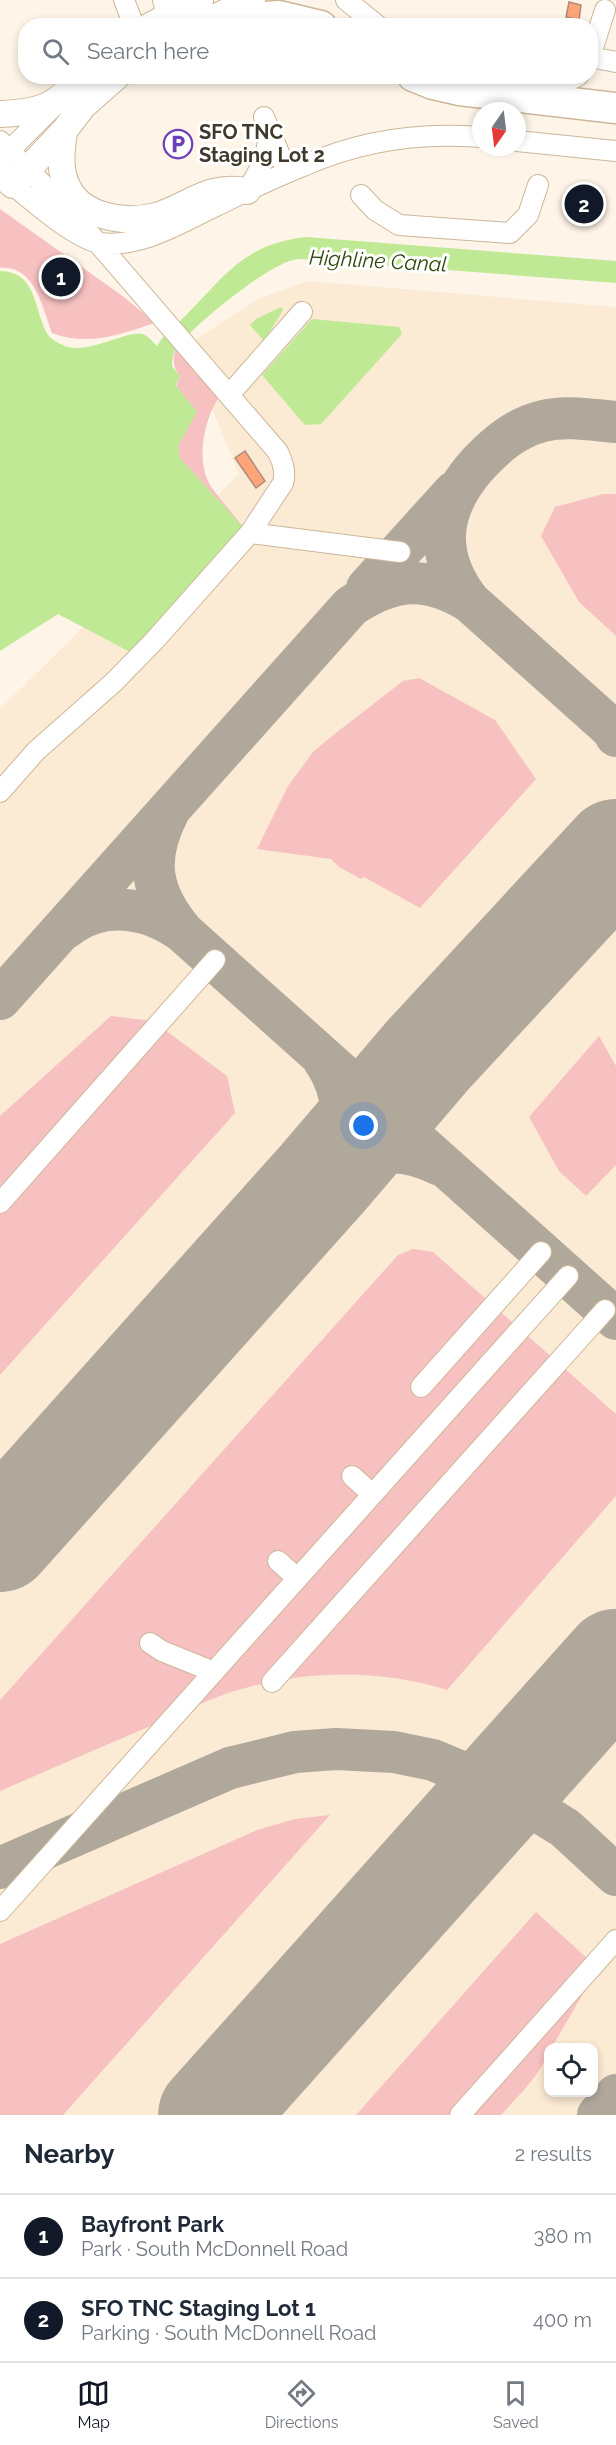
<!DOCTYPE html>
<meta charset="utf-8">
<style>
:root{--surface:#fff;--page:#f2f2f3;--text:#1f2937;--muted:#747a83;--line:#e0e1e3;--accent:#111827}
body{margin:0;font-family:Raleway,sans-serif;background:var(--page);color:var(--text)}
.controls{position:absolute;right:18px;bottom:18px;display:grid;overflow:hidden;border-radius:12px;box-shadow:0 3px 9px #0003}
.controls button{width:54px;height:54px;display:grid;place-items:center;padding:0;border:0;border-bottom:2px solid var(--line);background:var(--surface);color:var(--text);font:30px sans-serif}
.compass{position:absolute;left:472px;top:102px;width:54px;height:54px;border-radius:50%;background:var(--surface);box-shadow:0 3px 9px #0003;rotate:194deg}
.you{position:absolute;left:364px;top:1126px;width:21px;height:21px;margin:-15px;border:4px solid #fff;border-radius:50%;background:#1a73e8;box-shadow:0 0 0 9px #1a73e833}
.badge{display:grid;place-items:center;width:39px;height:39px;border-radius:50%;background:var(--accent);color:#fff;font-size:20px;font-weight:700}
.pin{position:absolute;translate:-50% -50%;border:3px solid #fff;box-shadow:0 2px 6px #0006}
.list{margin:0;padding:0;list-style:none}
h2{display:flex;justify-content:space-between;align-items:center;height:78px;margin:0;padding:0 24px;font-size:26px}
h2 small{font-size:20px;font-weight:400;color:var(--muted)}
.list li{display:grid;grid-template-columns:39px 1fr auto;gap:18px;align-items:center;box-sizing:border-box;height:84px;padding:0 24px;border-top:2px solid var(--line)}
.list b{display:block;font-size:22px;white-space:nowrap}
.list p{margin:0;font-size:20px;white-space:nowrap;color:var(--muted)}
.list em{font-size:20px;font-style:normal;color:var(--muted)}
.icon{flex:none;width:33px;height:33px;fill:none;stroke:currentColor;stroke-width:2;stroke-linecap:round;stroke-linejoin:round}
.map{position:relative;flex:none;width:616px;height:2115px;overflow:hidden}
.search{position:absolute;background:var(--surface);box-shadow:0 3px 9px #0003;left:18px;right:18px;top:18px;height:66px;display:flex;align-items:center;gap:15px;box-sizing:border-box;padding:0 21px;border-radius:24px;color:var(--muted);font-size:22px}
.sheet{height:246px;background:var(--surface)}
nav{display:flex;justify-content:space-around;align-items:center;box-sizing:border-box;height:84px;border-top:2px solid var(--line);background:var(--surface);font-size:16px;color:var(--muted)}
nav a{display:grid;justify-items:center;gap:3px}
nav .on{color:var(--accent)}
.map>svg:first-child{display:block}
</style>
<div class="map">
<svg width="616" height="2115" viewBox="0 0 616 2115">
<rect width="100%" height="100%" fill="#fef5e8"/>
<!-- built -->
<path fill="#fbead4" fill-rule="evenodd" d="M308 281 616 307V2115H0V709L239 474 186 346 258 299ZM548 2048H594V2092H548Z"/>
<!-- green -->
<path fill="#f7c1c1" d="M0 209 124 297 155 323C121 334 88 347 52 333 42 307 35 265 0 268Z
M176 349 219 397C205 418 197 454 207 479 212 491 235 516 244 528L181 484C175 449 166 410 180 376 173 368 172 359 176 349Z
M603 494H616V636L579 602 541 536 555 507Z
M419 678 495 720 536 779 420 908 364 877 361 879 339 867 331 859 257 849 288 786 313 752 332 736 403 681Z
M111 1016 153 1021 227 1076 235 1113 0 1375V1116Z
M599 1036 616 1066V1165L586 1196 559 1171 529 1117Z
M413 1249 433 1252 616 1414V1496L447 1690C383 1670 314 1670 249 1687 215 1695 172 1717 139 1731 92 1751 46 1771 0 1791V1700L398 1255Z
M330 1815 63 2115H0V1944L257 1830 295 1819Z
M536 1912 598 1968 552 2047 548 2048C548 2068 515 2099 501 2115H356Z"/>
<!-- water -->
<path fill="#bfe994" d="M306 237 616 261V283L316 260C309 260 300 258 293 260 266 266 193 326 176 348 173 354 172 360 172 366L180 376 176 385 197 412 178 446 180 458 244 528 130 652 58 614 0 651V271C38 272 33 309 48 335 51 339 58 343 63 345 84 357 128 329 143 334 148 336 153 342 157 346 165 332 178 324 189 312 228 272 246 244 306 237Z
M281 307 283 310 264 341 250 325 256 319Z
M312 319 399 327 402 334 321 424 305 425 262 375Z"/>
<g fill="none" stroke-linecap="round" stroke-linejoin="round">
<!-- taxiway -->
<path stroke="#b1a89c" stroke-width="42" d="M616 422C592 420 566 415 543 421 516 428 498 443 479 463 439 507 432 554 470 602L612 729 616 736
M367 588 454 492
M169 811C144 859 150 893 184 933L616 1319
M66 928C103 899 149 907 184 933
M0 999 351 606C394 578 426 575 470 602
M322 1179C342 1137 352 1101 323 1059
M322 1179C367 1155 390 1140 440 1165
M0 1868 230 1768 295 1752 336 1749 394 1752 433 1760 502 1789 565 1828 616 1875
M598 2115 616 2095"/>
<!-- runway -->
<path stroke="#b1a89c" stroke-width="106" d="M0 1539 322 1179 428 1055 616 852
M211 2115 616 1662"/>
</g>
<!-- building -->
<path fill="#fda579" stroke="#ad8b7b" stroke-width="1.5" d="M569 2 581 5 579 20 566 17Z
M245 451 265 481 256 488 235 458Z"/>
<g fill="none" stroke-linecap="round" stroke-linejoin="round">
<!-- minor casing -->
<g stroke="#cdb699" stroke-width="22">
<path id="minor" d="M124 0 134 26
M163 0 167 16
M346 0 378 26
M590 57 605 10
M590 57 616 62
M488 76C515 81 553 90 578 76
M264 117 287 172
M0 141 78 220 278 452C283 463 286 472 283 483L250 533 155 640 114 682 36 751 0 792
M517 141 616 151
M1 159 57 103
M13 185C32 201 77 240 100 243 141 248 180 223 216 206 244 192 273 178 303 166 359 141 420 132 481 137
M247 191C259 172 269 153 269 129
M361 195 375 210 399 225 510 233 528 215 538 185
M229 395 302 312
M250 533 400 552
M0 1203 215 960
M421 1387 541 1252
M352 1476 372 1494
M278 1561 297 1578
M150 1643 162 1651 214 1672
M272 1682 605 1310
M0 1911 568 1276
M460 2115 616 1940"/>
</g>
<!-- major casing -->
<g stroke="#cdb699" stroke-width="28">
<path id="major" d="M214 18 252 0
M150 26 200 0
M0 114C43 112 54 107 83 76
M64 131C62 147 59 165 65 181 77 217 123 224 156 216 191 206 205 184 247 191
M0 174 13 185 64 131 83 106 117 76"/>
</g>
<!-- highway casing -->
<g stroke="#cdb699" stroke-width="33">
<path id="highway" d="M207 21 279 16 321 26
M413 76 433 84 459 90 616 108"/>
</g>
<!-- minor -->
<use href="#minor" stroke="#fff" stroke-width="20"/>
<!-- major -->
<use href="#major" stroke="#fff" stroke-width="26"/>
<!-- highway -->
<use href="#highway" stroke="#fff" stroke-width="30"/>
</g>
<!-- icons -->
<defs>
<g id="parking-ring" transform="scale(1.5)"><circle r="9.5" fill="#fff" stroke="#6c40b8" stroke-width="1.5"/><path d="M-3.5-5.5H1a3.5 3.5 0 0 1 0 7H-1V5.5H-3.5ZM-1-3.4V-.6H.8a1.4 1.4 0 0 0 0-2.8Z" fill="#6c40b8"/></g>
</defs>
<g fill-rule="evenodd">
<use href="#parking-ring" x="178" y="144"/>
</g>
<g text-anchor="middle" stroke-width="6" stroke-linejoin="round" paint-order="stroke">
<!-- poi labels -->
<g font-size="20" font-weight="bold" fill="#42392d" stroke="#fff" text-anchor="start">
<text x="199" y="139">SFO TNC<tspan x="199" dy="23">Staging Lot 2</tspan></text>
</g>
<!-- water labels -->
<g font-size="21" font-style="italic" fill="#2e470b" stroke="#fff">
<text transform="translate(378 261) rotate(3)" y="7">Highline Canal</text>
</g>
</g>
</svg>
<div class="controls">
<button><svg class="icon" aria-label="locate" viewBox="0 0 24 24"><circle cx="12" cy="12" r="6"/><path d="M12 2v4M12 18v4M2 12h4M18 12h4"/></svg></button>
</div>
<svg class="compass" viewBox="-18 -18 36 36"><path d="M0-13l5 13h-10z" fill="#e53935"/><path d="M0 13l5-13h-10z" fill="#747a83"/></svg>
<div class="you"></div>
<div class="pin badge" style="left:61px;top:277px">1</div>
<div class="pin badge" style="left:584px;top:204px">2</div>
<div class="search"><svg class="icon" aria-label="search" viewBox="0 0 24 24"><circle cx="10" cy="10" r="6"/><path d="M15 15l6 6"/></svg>Search here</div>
</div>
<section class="sheet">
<h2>Nearby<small>2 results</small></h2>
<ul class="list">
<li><span class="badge">1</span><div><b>Bayfront Park</b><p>Park · South McDonnell Road</p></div><em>380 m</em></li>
<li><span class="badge">2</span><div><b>SFO TNC Staging Lot 1</b><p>Parking · South McDonnell Road</p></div><em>400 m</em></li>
</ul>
</section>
<nav>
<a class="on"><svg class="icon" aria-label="map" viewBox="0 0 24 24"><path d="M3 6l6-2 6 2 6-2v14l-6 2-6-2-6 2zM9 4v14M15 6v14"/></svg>Map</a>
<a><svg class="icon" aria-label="directions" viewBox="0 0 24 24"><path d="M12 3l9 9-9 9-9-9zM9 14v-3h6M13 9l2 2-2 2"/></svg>Directions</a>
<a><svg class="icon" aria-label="saved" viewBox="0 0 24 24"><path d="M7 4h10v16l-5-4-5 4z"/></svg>Saved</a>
</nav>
